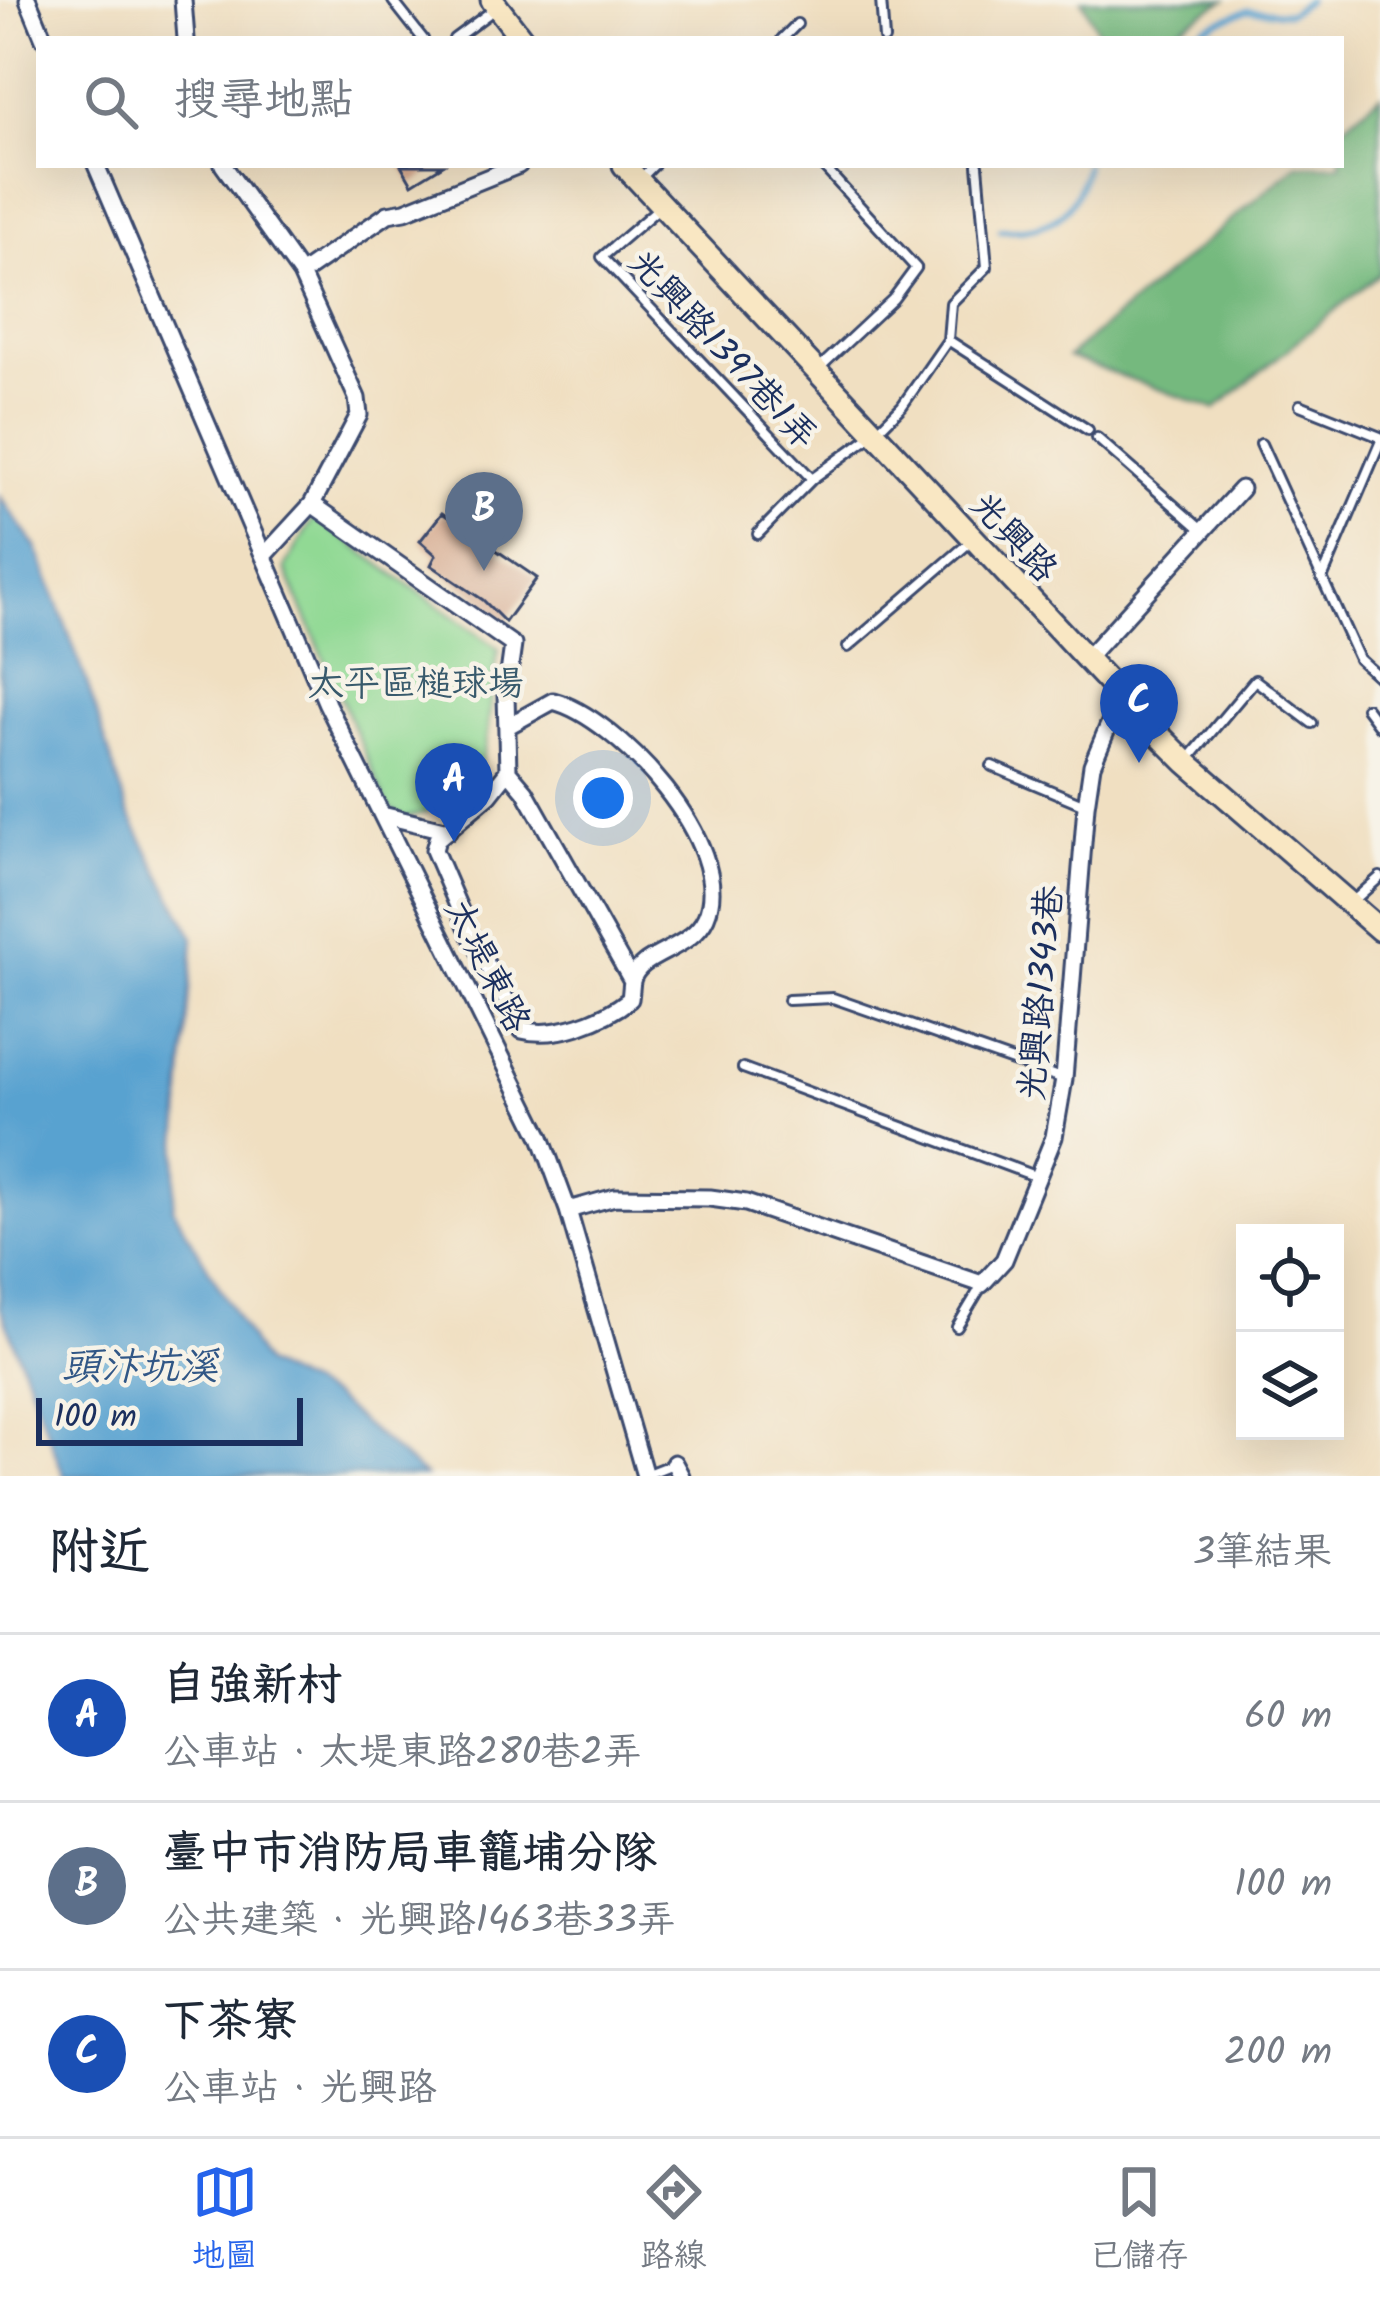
<!DOCTYPE html>
<html lang="zh-TW">
<meta charset="utf-8">
<style>
:root{--surface:#fff;--page:#f6f6f7;--text:#1f2937;--muted:#747a83;--line:#e0e1e3;--accent:#2563eb}
body{margin:0;font-family:Kalam,"LXGW WenKai TC",sans-serif;background:var(--page);color:var(--text)}
.controls{position:absolute;right:36px;bottom:36px;display:grid;overflow:hidden;border-radius:0px;box-shadow:0 12px 48px #0002}
.controls button{width:108px;height:108px;display:grid;place-items:center;padding:0;border:0;border-bottom:3px solid var(--line);background:var(--surface);color:var(--text);font:60px sans-serif}
.scale{position:absolute;left:36px;bottom:30px;width:267px;box-sizing:border-box;padding-left:12px;border:6px solid #1b2f5e;border-top:0;font-size:33px;line-height:42px;white-space:nowrap;color:#1b2f5e;-webkit-text-stroke:9px #f7f3e8;paint-order:stroke}
.you{position:absolute;left:603px;top:798px;width:42px;height:42px;margin:-30px;border:9px solid #fff;border-radius:50%;background:#1a73e8;box-shadow:0 0 0 18px #1a73e833}
.badge{display:grid;place-items:center;width:78px;height:78px;border-radius:50%;background:var(--accent);color:#fff;font-size:39px;font-weight:700}
.pin{position:absolute;translate:-50% -99px;filter:drop-shadow(0 3px 6px #0008)}
.pin::after{content:'';position:absolute;top:63px;width:42px;height:36px;background:inherit;clip-path:polygon(0 0,100% 0,50% 100%)}
.list{margin:0;padding:0;list-style:none}
h2{display:flex;justify-content:space-between;align-items:center;height:156px;margin:0;padding:0 48px;font-size:51px}
h2 small{font-size:39px;font-weight:400;color:var(--muted)}
.list li{display:grid;grid-template-columns:78px 1fr auto;gap:36px;align-items:center;box-sizing:border-box;height:168px;padding:0 48px;border-top:3px solid var(--line)}
.list b{display:block;font-size:45px;white-space:nowrap}
.list p{margin:0;font-size:39px;white-space:nowrap;color:var(--muted)}
.list em{font-size:39px;font-style:normal;color:var(--muted)}
.icon{flex:none;width:66px;height:66px;fill:none;stroke:currentColor;stroke-width:2;stroke-linecap:round;stroke-linejoin:round}
.map{position:relative;flex:none;width:1380px;height:1476px;overflow:hidden}
.search{position:absolute;background:var(--surface);box-shadow:0 12px 48px #0002;left:36px;right:36px;top:36px;height:132px;display:flex;align-items:center;gap:30px;box-sizing:border-box;padding:0 42px;border-radius:0px;color:var(--muted);font-size:45px}
.sheet{height:660px;background:var(--surface)}
nav{display:flex;justify-content:space-around;align-items:center;box-sizing:border-box;height:168px;border-top:3px solid var(--line);background:var(--surface);font-size:33px;color:var(--muted)}
nav a{display:grid;justify-items:center;gap:6px}
nav .on{color:var(--accent)}
.map>svg:first-child{display:block}
</style>
<div class="map">
<svg width="1380" height="1476" viewBox="0 0 1380 1476">
<rect width="100%" height="100%" fill="#f7f3e8"/>
<filter id="ink" filterUnits="userSpaceOnUse"><feTurbulence type="fractalNoise" baseFrequency=".00833" numOctaves="2"/><feDisplacementMap in="SourceGraphic" scale="24" xChannelSelector="R" yChannelSelector="G"/><feConvolveMatrix kernelMatrix="1 2 1 2 8 2 1 2 1" color-interpolation-filters="sRGB"/></filter>
<filter id="wash" filterUnits="userSpaceOnUse"><feTurbulence type="fractalNoise" baseFrequency=".004" numOctaves="4" result="noise"/><feDisplacementMap in="SourceGraphic" scale="48" xChannelSelector="R" yChannelSelector="G"/><feGaussianBlur stdDeviation="2.7" result="paint"/><feColorMatrix in="noise" values="0 0 0 0 0 0 0 0 0 0 0 0 0 0 0 0 0 1.4 0 .05"/><feComposite in="paint" operator="in"/></filter>
<g filter="url(#wash)">
<rect width="100%" height="100%" fill="#f0dfc1"/>
<!-- green -->
<path fill="#91d994" stroke="#568479" stroke-width="3" d="M314 517 499 649C478 730 509 792 405 818L388 807 285 568Z"/>
<!-- forest -->
<path fill="#74b97e" stroke="#48746e" stroke-width="3" d="M1082 0H1225L1159 39H1102Z
M1380 95V273L1215 409 1068 357 1297 165H1341V128Z"/>
<!-- water -->
<path fill="#59a2d0" stroke="#3a6897" stroke-width="3" d="M0 497 37 548 86 680 128 812 194 938 173 1208 264 1364 332 1397 425 1476H64L0 1306Z"/>
<g fill="none" stroke-linecap="round" stroke-linejoin="round">
<!-- stream -->
<path stroke="#59a2d0" stroke-width="6" d="M1193 39 1204 27 1248 10 1289 13 1308 0
M1000 230C1051 232 1075 215 1086 165"/>
</g>
<g id="blocks">
<!-- building -->
<path fill="#d4a78c" d="M401 165H443L412 184Z
M442 513 537 578 505 622 483 600 431 565 436 555 420 541Z"/>
</g>
</g>
<g filter="url(#ink)">
<use href="#blocks" fill-opacity="0" stroke="#3b496d" stroke-width="3"/>
<g fill="none" stroke-linecap="round" stroke-linejoin="round">
<!-- lane casing -->
<g stroke="#3b496d" stroke-width="14">
<path id="lane" d="M881 0 884 39
M393 1 423 39
M454 39 496 8
M782 39 797 24
M640 179 654 165
M660 207 602 257 812 479
M948 340 1088 430
M817 370 893 299 916 268 822 165
M1300 405 1380 437
M1097 438 1203 531
M1261 444 1359 659 1380 678
M758 534 812 479 875 433 902 406 948 340 951 303 987 267 978 165
M1322 579 1380 443
M848 647 970 542
M1366 708 1380 727
M1187 761 1255 680 1312 723
M992 766 1085 805
M1351 903 1380 877
M788 1000 833 998 1061 1078
M743 1068 1040 1178
M957 1327 982 1285
M645 1475 673 1464"/>
</g>
<!-- street casing -->
<g stroke="#3b496d" stroke-width="21">
<path id="street" d="M28 0 44 39
M183 0 186 39
M96 165 327 704 541 1137 568 1210 645 1476
M223 165 301 274 357 398 359 415 312 504 265 555
M301 274 388 214 405 211 519 165
M312 504 513 645 506 695 508 771 489 795 437 839 434 850 471 936 517 1020 522 1030C556 1039 604 1020 630 999 631 993 631 987 632 981 639 952 691 951 706 917 737 846 617 717 553 701L508 726
M1086 659 1241 489
M508 771 525 791 631 979
M382 815 448 831
M568 1210 615 1197 710 1198 746 1203 982 1284 1004 1260 1054 1137 1064 1079 1086 806 1092 765 1121 696
M674 1463 681 1476"/>
</g>
<!-- secondary casing -->
<g stroke="#3b496d" stroke-width="27">
<path id="secondary" d="M492 0 522 39
M624 165 1139 715 1186 762 1380 930"/>
</g>
<!-- lane -->
<use href="#lane" stroke="#fff" stroke-width="8"/>
<!-- street -->
<use href="#street" stroke="#fff" stroke-width="15"/>
<!-- secondary -->
<use href="#secondary" stroke="#f9e7c3" stroke-width="21"/>
</g>
</g>
<g text-anchor="middle" stroke-width="9" stroke-linejoin="round" paint-order="stroke">
<!-- street labels -->
<g font-size="36" fill="#1b2f5e" stroke="#f7f3e8">
<text transform="translate(724 348) rotate(47)" y="13">光興路1397巷1弄</text>
<text transform="translate(1015 536) rotate(47)" y="13">光興路</text>
<text transform="translate(489 965) rotate(63)" y="13">太堤東路</text>
<text transform="translate(1039 993) rotate(-85)" y="13">光興路1343巷</text>
</g>
<!-- park labels -->
<g font-size="36" fill="#385a6c" stroke="#f7f3e8">
<text x="416" y="695">太平區槌球場</text>
</g>
<!-- water labels -->
<g font-size="39" font-style="italic" fill="#315786" stroke="#f7f3e8">
<text x="140" y="1379">頭汴坑溪</text>
</g>
</g>
</svg>
<div class="controls">
<button><svg class="icon" aria-label="locate" viewBox="0 0 24 24"><circle cx="12" cy="12" r="6"/><path d="M12 2v4M12 18v4M2 12h4M18 12h4"/></svg></button>
<button><svg class="icon" aria-label="layers" viewBox="0 0 24 24"><path d="M12 4l9 5-9 5-9-5zM3 14l9 5 9-5"/></svg></button>
</div>
<div class="scale">100 m</div>
<div class="you"></div>
<div class="pin badge" style="left:454px;top:842px;background:#1a4fb4">A</div>
<div class="pin badge" style="left:484px;top:571px;background:#5c6f8a">B</div>
<div class="pin badge" style="left:1139px;top:763px;background:#1a4fb4">C</div>
<div class="search"><svg class="icon" aria-label="search" viewBox="0 0 24 24"><circle cx="10" cy="10" r="6"/><path d="M15 15l6 6"/></svg>搜尋地點</div>
</div>
<section class="sheet">
<h2>附近<small>3筆結果</small></h2>
<ul class="list">
<li><span class="badge" style="background:#1a4fb4">A</span><div><b>自強新村</b><p>公車站 · 太堤東路280巷2弄</p></div><em>60 m</em></li>
<li><span class="badge" style="background:#5c6f8a">B</span><div><b>臺中市消防局車籠埔分隊</b><p>公共建築 · 光興路1463巷33弄</p></div><em>100 m</em></li>
<li><span class="badge" style="background:#1a4fb4">C</span><div><b>下茶寮</b><p>公車站 · 光興路</p></div><em>200 m</em></li>
</ul>
</section>
<nav>
<a class="on"><svg class="icon" aria-label="map" viewBox="0 0 24 24"><path d="M3 6l6-2 6 2 6-2v14l-6 2-6-2-6 2zM9 4v14M15 6v14"/></svg>地圖</a>
<a><svg class="icon" aria-label="directions" viewBox="0 0 24 24"><path d="M12 3l9 9-9 9-9-9zM9 14v-3h6M13 9l2 2-2 2"/></svg>路線</a>
<a><svg class="icon" aria-label="saved" viewBox="0 0 24 24"><path d="M7 4h10v16l-5-4-5 4z"/></svg>已儲存</a>
</nav>
